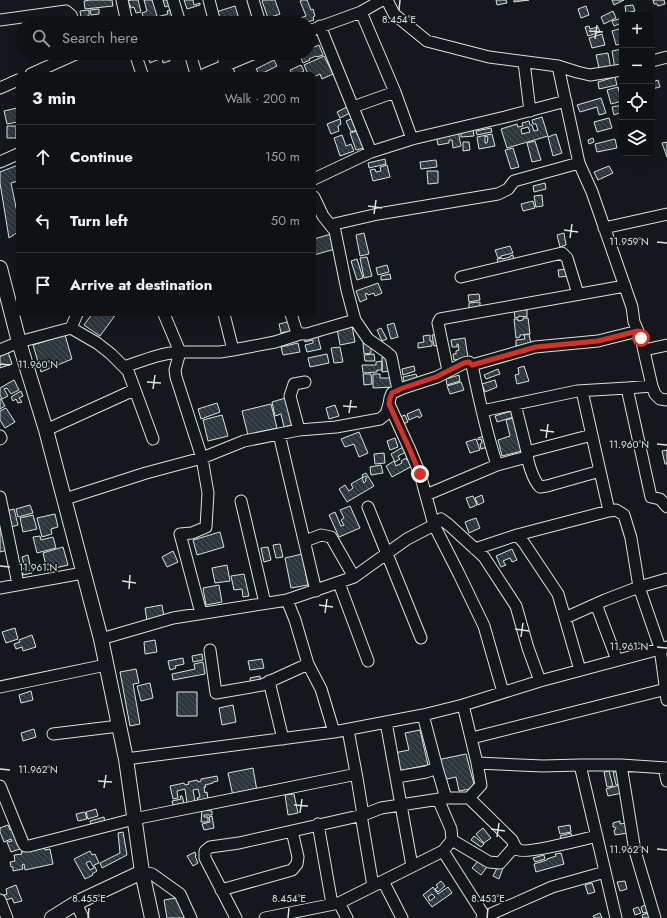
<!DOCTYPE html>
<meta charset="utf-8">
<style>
:root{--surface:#0f1215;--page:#1d2022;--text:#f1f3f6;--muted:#9b9ea0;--line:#2f3234}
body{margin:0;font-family:Jost,sans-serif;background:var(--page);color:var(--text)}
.controls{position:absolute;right:12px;top:12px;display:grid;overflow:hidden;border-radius:6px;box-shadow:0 4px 16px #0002}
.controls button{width:36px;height:36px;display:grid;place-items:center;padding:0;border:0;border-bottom:1px solid var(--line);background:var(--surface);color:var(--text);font:20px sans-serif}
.stop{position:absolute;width:12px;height:12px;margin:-9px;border:3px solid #d93025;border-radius:50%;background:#fff}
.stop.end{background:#d93025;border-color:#fff;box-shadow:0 1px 4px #0008}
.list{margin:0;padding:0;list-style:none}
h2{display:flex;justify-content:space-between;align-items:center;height:52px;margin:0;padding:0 16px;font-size:17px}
h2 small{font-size:13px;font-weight:400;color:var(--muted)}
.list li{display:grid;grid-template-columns:26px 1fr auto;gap:12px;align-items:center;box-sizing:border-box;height:64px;padding:0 16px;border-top:1px solid var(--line)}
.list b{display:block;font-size:15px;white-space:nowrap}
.list em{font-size:13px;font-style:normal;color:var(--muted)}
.icon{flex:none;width:22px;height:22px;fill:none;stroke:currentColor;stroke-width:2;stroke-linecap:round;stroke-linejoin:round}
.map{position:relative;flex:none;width:667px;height:918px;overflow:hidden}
.search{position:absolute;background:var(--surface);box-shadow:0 4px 16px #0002;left:16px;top:16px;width:300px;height:44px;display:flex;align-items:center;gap:10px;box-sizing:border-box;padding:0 14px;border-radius:22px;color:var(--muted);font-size:15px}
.panel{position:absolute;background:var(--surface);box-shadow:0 4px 16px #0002;left:16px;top:72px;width:300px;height:244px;border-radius:6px}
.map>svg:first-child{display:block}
</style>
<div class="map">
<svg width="667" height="918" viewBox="0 0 667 918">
<defs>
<pattern id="building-back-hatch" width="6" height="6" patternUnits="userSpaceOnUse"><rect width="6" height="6" fill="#2c363c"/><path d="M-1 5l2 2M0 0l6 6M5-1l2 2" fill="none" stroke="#4a5358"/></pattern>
</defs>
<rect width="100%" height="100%" fill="#14181c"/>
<!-- building -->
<path fill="url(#building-back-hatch)" stroke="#d8e6dc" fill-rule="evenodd" d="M90 0H112L113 6 85 9 84 1Z
M131 0H138L141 12 136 13 134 7 131 8 128 1Z
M144 0H152L157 16 144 19 142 13 147 11Z
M163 0H172L173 4 165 7Z
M184 0H193L194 5 200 3V5L187 9Z
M263 0H275L280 14 268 18 262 1Z
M302 0H307L311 10 313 9 315 16 313 17 314 20 304 23H299L298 19 306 16 300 1Z
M496 0H506L507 3 497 5Z
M514 0H529L514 2Z
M612 0H624L614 5Z
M653 0H664L665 4 658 6 657 4H654Z
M633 5 635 11 626 13 625 6Z
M235 6 240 22 231 23V22L226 23H219L216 12Z
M586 6 589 15 581 18 578 9Z
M99 9V14L91 15 90 10Z
M173 9 176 18 160 23 157 17 168 14 167 11Z
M89 10V16L81 17 80 11Z
M613 11 616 18 604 24 601 17Z
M154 17 155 23H137Z
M622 18V23L614 26 612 21Z
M589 26 590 29 598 27 600 32 588 36 585 27Z
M622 28V44L616 45 612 31Z
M602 34 605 45 592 48 589 38Z
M319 45 323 55 317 57 316 56 309 59 310 60 303 63 301 58H302L300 54 299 55 298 53H309V49Z
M622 49V68L615 69 612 51Z
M150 53H168L170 61 163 63 162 58 150 63 147 54Z
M608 53 611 69 600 72 596 55Z
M324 56 333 74 322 79 320 74 314 77V74H308L304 65Z
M274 60 277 66 261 74H259L256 69Z
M301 65 304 71 298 74H292L290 70Z
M615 77 617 85 599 89 598 82Z
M652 79 653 82 658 80 660 87 652 89Z
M618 87 620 95 622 94V101L611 104 607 90Z
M601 98 606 113 599 115 597 107 580 112 577 105Z
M622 105V112L614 115 612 107Z
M347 107 350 113 340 118 337 112Z
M17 108 18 114V122L7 124 4 111Z
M542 117 548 136 507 148 501 129 517 124 518 127 523 126 522 123 529 121 530 125H532L534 131 538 130 536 124H533L532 120ZM528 127 530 132 522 134 521 129Z
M353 118 360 129 351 132 346 121Z
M609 118 612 128 597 132 594 122Z
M340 119 341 124 338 126 339 131 331 134 327 124Z
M7 126H16V138H7Z
M491 128 492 132 477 135 476 131Z
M461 130H473L474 136 461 137Z
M357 131 364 148 356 150 350 133Z
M458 131 461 146 453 148 452 140H449V143L438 145 436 134Z
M492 134 495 146 479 149 477 137ZM485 136 488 137 487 143H485Z
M556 134 562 153 553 156 548 137Z
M342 135 346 146 351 144 354 151 340 156 334 138Z
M593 138 594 142 589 144 588 140Z
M615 139 617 148 597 152 595 144Z
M535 141 541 160 532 162 527 143Z
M463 142H469L470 150 463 151Z
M667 142V157L662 143Z
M513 148 519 167 511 169 505 150Z
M385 159 386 164 369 168 368 163Z
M436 160 437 167 421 169 420 162Z
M18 165V181L11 183 18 217V232L9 238 0 183V172Z
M387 165 390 177 373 181 370 170 375 169 376 172 381 171 380 167Z
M609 166 613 173 598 180 594 172Z
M427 171H438V183L428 184Z
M545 183 546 189 534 192 533 186Z
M542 195 543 206 536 207 534 196Z
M533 201 535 208 523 211 521 204Z
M364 233 369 254 360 256 356 235Z
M564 233 566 245 560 247 557 235Z
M331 234 335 249 314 255V239Z
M510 246 513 253 501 256V257L498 258 495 250Z
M513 255 514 261 499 267 497 259 502 258V259L510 257V256Z
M367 257 372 276 364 278 360 258Z
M357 259 363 278 357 280 351 261Z
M387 265 389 272 378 275 376 268Z
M569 269 570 276 559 277 558 270Z
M390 274 391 279 381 280V276Z
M378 283 382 293 375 296 374 293 368 295 367 293 365 294 367 299 360 302 356 291Z
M479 294 480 300 469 302 468 295Z
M480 302V307L469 308V303Z
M514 310H527V317L519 316V317L515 318Z
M92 314H116L100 336 84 325Z
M523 318H528L530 334 520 335V337L516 338 514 319H518V321L523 320Z
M292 321 294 330 281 333 279 324Z
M394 323 398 337 391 339 387 325Z
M352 326 355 342 340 345 337 329Z
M381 328 387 339 382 341 377 330Z
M317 333 321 349 307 352 305 345 313 343V340L305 342 304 336Z
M439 334 440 345 434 346 432 335Z
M529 334 531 344 516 346V340L525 339 524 335Z
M65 335 72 359 41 372 33 345Z
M430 335V341H432V346L418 348V343L424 342 423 336Z
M465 338 468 358 454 360 453 354H456V351L459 350 458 344H457V347H452L451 340Z
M298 343 300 352 283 355 281 347Z
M363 343H371V353L364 354Z
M340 347 343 362 334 363 331 348Z
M7 349 12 364 0 368V352Z
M327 354 329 363 310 367 308 358Z
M374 354 375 361H365L364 355Z
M382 357H390L391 371 382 372Z
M382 361V370H377V372L363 373 362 365H376V362Z
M414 366 415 371 403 375 402 369Z
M524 366 529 381 517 384 515 375 519 374 518 368Z
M498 369 500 374 486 379 484 375Z
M363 374H371L372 384 364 385Z
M373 374H380V378H394V387L373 388Z
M416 374 418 380 405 384 403 377Z
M459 375 460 381 447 385 446 379Z
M14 380 19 390 11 394 7 388 4 389 8 396 2 399 0 395V388Z
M495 380 497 387 485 392 482 384Z
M461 382 464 390 450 394 447 386Z
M21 391 23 396 19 398 22 402 18 403 16 399 13 401 11 397Z
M289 397 295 424 284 427 281 414 275 416 272 402Z
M0 399H1L5 406 0 409Z
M217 403 220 412 201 419 198 409Z
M271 404 277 428 248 435 242 411Z
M335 405 339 416 329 419 326 408Z
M6 408 15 422 5 428 0 420V411Z
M419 409 422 416 419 418 418 416 409 420 407 414Z
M515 410 517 416 497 422 495 416Z
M222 415 228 436 208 441 203 420Z
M405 415 408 422 403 424 400 417Z
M517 417 526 450 502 456 498 440 510 436 506 420Z
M359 432 368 453 359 457 354 444 345 447 341 439Z
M487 435 491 446 481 449 480 444 482 443 481 439 478 440V438Z
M395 438 398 447 390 450 387 441Z
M476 439 480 450 470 453 466 442Z
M403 447 406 452 398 456 400 459 395 462 391 454Z
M667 450V464H665L662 451Z
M384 453 385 463 375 464 374 454Z
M406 458 407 460 410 458 414 465 392 477 386 466 394 461 396 466 402 463 401 461Z
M381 465 383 473 371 475 370 467Z
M366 473 374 486 347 502 339 489 345 485 349 491 353 488 351 484 363 477 362 475ZM366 476 367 478 365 479 366 481 364 483 362 478Z
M482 495 484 502 478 505 475 498Z
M473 496 477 505 470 508 466 498Z
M30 505 33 513 18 517 16 509Z
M350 506 360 528 339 537 329 515 335 512 341 526 344 525 341 520 344 518 340 510Z
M14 509 18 525 11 527 6 511Z
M55 514 58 527 51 529 52 534 42 537 37 518Z
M33 515 37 529 23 532 20 518Z
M476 518 480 528 469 533 465 522Z
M0 530H3L8 550 0 552Z
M220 532 224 547 197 555 193 540Z
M40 536 41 540 53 537 56 548 37 553 33 537Z
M280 544 283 557 276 558 273 545Z
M63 547 68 565 47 570 43 553Z
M268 547 271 560 264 562 261 548Z
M512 549 517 560 512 562 510 558 503 561 506 565 501 567 496 556Z
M173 551 178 562 167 567 162 557Z
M302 554 308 585 291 588 285 558Z
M28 555 32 573 23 575 22 569 25 568 22 557Z
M227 565 230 581 215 583 212 568Z
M244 574 249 596 243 597 242 589 234 590 231 576Z
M219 585 222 602 206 605 203 588Z
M162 605 164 617 147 621 145 608Z
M15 628 18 639 6 643 2 632Z
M32 635 36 647 23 651 22 647 16 649 14 644 20 642 19 640Z
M155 640 157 652 145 654 144 642Z
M202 654 203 660 193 662 192 656Z
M183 658 184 664 175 666 176 668 170 670 168 661Z
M262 659 264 668 250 670 248 661Z
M203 662 205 674 173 680 172 674 195 669 194 664Z
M136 669 139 683 133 684 140 724 130 726 120 672Z
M260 676 261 683 251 685 250 678Z
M150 683 153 698 141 701 137 686Z
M31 691 33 700 21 703 19 695Z
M177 692H197V716H177Z
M233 705 236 722 222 725 219 708Z
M34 729 36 737 23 741 21 733Z
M420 730 428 765 398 771 394 753 409 750 405 733Z
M466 754 475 788 459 791 456 777 442 780 437 760Z
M253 768 257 791 233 796 228 773Z
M609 771 613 786 607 787 604 772Z
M613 772H618L621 784 616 785Z
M217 776 218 781 213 782V783L205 785 206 787H204L205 793 207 792 208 799 198 801 197 798 200 797 198 789 193 790 195 801 187 803 185 789 177 791 178 798 173 799 170 786 184 783 185 785 189 784 188 782 197 780 198 782 201 781V779Z
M620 785 622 793 608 796 606 789Z
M294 794 298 813 288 815 285 795Z
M180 796H182L184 803 173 805 172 801 181 799Z
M96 809 98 816 88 819 86 812Z
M202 810 212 811V815H204V817H208V822H201Z
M85 812 87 819 78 821 76 814Z
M212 816 214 828 204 830 202 824 210 822 209 817Z
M104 817 105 824 92 827 90 821Z
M620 821V824L626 823 628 833 615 835 614 830 616 829 615 827H613V823Z
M8 825 10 830 16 828 23 848 11 852 7 842 12 841 11 839 4 842 0 832V828Z
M570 825 571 832 560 834 558 827Z
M483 828 491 838 484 843 476 834Z
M123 832 127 855 102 868 100 863 120 853 118 833Z
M571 833 572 838 562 841 560 836Z
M474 836 484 844 481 847 471 840Z
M44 848 45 850 50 849 53 864 25 870 24 864 22 865 23 869 13 871V867H11L10 862 15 861 14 855 22 854 21 852Z
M90 851 92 855 95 854 99 863 94 865 97 871 92 874 93 875 85 879 74 859ZM90 861 94 868 90 870 86 863Z
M195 852 196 856H195L198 863 193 866 187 856Z
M561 853 564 864 536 872 534 864 547 860V859L556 856 555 854Z
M544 855 545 859 535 862 533 858Z
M479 860 487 867 481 875 472 868Z
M498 866 503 868 499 879 493 876Z
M441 881 445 886 438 892 435 889 438 887 436 885Z
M625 881 627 889 620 891 617 882Z
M592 883 595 892 588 894 585 885Z
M16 885 22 901 14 903 12 898 6 900 4 895 7 894 6 889Z
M433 887 438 894 448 887 452 893 432 907 423 895ZM432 894 435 897 430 901 428 897Z
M182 897 185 918H167L164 900Z
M645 905 648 912 643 913 641 907Z
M638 907 641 913 635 915 633 909Z
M600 913 602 918H594L593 916Z
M648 913 649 918H643L642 915Z"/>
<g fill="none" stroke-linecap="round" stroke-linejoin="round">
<!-- minor casing -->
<g stroke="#d8e6dc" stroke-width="13">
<path id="minor" d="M122 0 127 23
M173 0 180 23
M209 0 215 23
M253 0 260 23
M387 0 394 14 427 41 489 57 558 66 577 72 590 75 622 70
M361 12 395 92 412 139
M0 20 66 11 71 15 74 23
M320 26 371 152
M309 31 361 12 382 0
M135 53 142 74
M190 53 196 74
M222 53 225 65 229 74
M652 61 667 57
M524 62 530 111
M558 66 579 163 592 192 632 307 634 322 641 338 652 386 655 394 660 399 667 400
M31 74 78 53
M205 74 255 53
M0 88 18 80
M353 107 395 92
M0 162 18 154
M314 179 371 152 412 139 505 117 566 101
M314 197 323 216 335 231 347 290 355 320 368 339 385 351 391 356 398 390
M330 225 378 214 498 194 508 189 514 181 579 163
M604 228 667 214
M461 277 562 253 567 258 578 294
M291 314 296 330 300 334H307L355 320
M71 328 77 314
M0 350 19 342 71 328 97 343 111 354 128 371 153 439
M233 350 275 342 300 334
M644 350 667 345
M472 365 535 347 598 341 638 331
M124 367C142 361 160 353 180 352L164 314
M448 371 438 323 440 319 625 286
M627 388 651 497 660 499 667 507
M582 391 609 511
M389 404 410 450 420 474 434 525 459 574 484 626 503 692
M515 404 527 452C527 461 533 480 540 487L547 486 600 471
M482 411 577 391 627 388 652 386
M46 430 134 390
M299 430 290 396 294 384 305 382
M279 434 316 591
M0 436 1 438 0 439
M527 452 592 435
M426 495 497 465 527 457
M0 497 18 584
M65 499 146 473 202 458 244 441 299 430 336 427 380 419 386 414 389 404 390 398 392 393 403 388 437 377 464 363 469 362 472 365C479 399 486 432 497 465
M241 501 265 603
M368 507 421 638
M517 535 609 511 616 510 624 515 631 538 639 587 660 648 667 700
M305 541 321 535 331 537 354 577
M475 549 517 535 524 543 558 594 580 670
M339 583 368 661
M0 588 83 573
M287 600 295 620 308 664 321 689 334 732
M596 604 617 660
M201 613 180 534 192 533 206 527 208 493 202 458 176 377 175 370 180 352H220L233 350 224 314
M565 618 605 600 639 587 667 579
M101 639 173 618 287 600 354 577 407 539 434 525 441 519 449 525 484 557 516 606 528 648 540 681
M210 650 216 693 262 685 308 664
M269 681 283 739
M0 687 106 665
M463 705 477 763 481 785 469 798
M423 715 437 768
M386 722 412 866
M348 730 357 778
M53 734 119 726
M472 738 666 689
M126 759 334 732 423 715 463 705 540 681 667 647
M477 763 543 766 580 765H621L667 768
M580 765 616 918
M621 765 635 851 655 918
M664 768 667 781
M397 777 426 772 437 768 446 798
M0 786 23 843 25 846H29L134 819 352 775 357 778 363 815
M361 815 373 886
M318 824 332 904
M452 840 489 862 500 863 515 846
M443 851 485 917
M142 872 152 874 180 894 191 918
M383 881 402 918
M221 890 292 870 297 864 298 857 292 831
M0 900 7 918
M76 903 83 918
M339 903 347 918
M236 918 205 858V851L210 847 239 843 363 815 381 808 446 798H469L512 840C514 844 515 848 519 850 527 854 585 839 597 836
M265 918 339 903 443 851 452 840 451 829 438 799
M482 918 552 887 605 872"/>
</g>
<!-- tertiary casing -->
<g stroke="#d8e6dc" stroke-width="16">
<path id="tertiary" d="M0 268 19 342 46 430 101 639 126 759 142 872 152 918
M52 918 76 903 142 872"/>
</g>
<!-- minor -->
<use href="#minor" stroke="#14181c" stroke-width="11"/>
<!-- tertiary -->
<use href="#tertiary" stroke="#14181c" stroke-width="14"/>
</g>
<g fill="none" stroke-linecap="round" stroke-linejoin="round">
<!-- route -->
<path stroke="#d93025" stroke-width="5" d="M420 474 410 450 389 404 390 398 392 393 403 388 436 377 464 363 469 362 472 365 536 347 598 341 638 331 641 338"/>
</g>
<!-- ticks -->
<path fill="none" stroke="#d8e6dc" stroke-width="1.5" d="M399 10 400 0M589 31 603 32M595 39 597 25M368 206 382 208M374 214 376 200M564 230 578 232M570 238 572 224M657 242 667 243M0 364 10 365M147 382 161 383M153 389 155 375M343 406 357 407M349 413 351 400M540 430 554 432M546 438 548 424M657 444 667 445M0 566 10 567M122 581 136 583M129 589 130 575M319 605 333 607M325 613 327 599M515 629 529 631M521 637 523 623M657 647 667 648M0 769 10 770M98 781 112 782M104 788 106 775M294 805 308 806M300 813 302 799M491 829 505 831M497 837 499 823M657 849 667 850M88 918 89 908M288 918 289 908M487 918 488 908"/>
<g font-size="10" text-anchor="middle" fill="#d8e6dc" stroke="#14181c" stroke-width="3" stroke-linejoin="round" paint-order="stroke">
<text x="399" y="23">8.454°E</text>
<text x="629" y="245">11.959°N</text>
<text x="38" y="368">11.960°N</text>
<text x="629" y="448">11.960°N</text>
<text x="38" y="571">11.961°N</text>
<text x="629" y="650">11.961°N</text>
<text x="38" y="773">11.962°N</text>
<text x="629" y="853">11.962°N</text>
<text x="89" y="902">8.455°E</text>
<text x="289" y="902">8.454°E</text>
<text x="488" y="902">8.453°E</text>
</g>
</svg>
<div class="controls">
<button>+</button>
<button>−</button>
<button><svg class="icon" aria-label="locate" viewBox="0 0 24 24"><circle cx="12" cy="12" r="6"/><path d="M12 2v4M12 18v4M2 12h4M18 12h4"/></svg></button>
<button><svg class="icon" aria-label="layers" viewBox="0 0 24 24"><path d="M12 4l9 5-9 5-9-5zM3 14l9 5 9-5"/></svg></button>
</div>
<div class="stop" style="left:641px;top:338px"></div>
<div class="stop end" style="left:420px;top:474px"></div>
<div class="search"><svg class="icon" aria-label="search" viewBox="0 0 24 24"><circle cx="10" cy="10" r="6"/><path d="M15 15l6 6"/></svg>Search here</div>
<section class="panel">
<h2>3 min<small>Walk · 200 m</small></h2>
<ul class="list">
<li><svg class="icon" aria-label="ahead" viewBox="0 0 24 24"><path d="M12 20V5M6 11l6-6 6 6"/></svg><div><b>Continue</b></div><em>150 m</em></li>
<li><svg class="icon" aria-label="left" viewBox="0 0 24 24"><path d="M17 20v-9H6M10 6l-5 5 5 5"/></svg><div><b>Turn left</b></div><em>50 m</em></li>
<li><svg class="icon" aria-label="arrive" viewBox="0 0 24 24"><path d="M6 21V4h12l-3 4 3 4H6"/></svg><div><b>Arrive at destination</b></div></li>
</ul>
</section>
</div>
